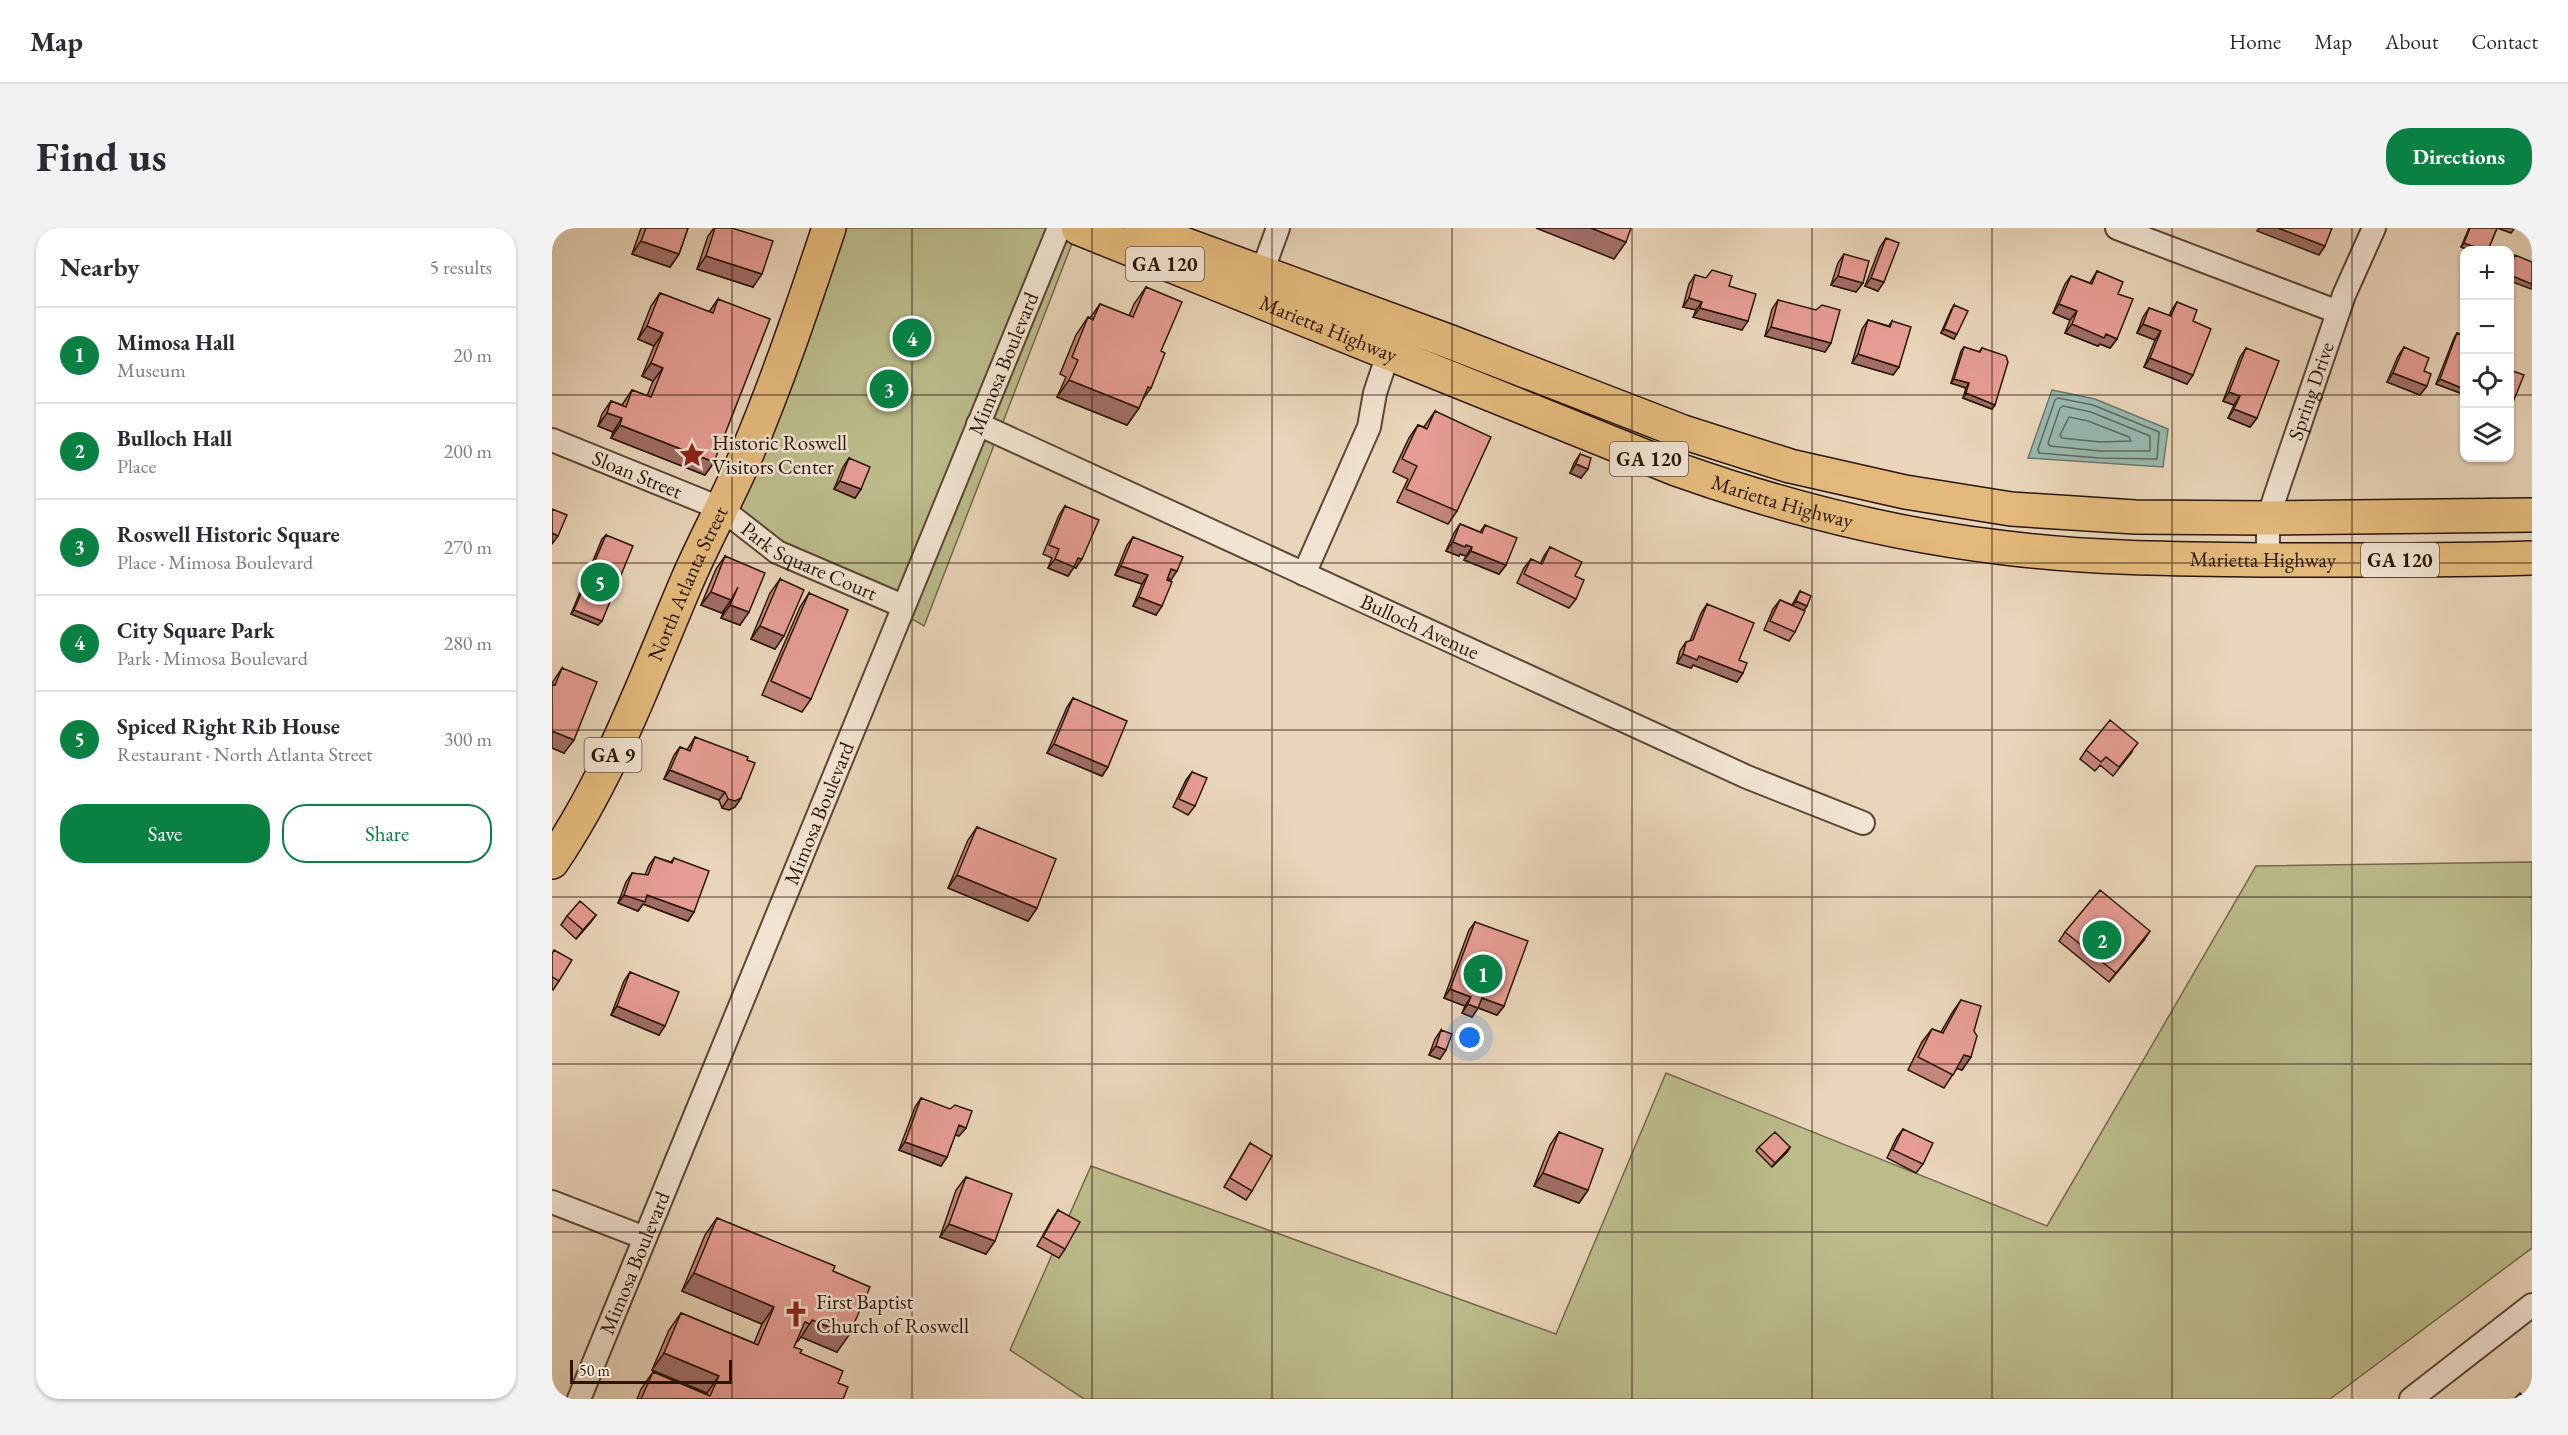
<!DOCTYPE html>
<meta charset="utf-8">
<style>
:root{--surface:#fff;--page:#f2f2f3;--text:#2b2b33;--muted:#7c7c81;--line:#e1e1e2;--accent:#0b8043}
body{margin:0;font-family:"EB Garamond",serif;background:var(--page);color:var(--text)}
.controls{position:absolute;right:18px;top:18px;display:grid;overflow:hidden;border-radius:12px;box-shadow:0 2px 4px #0004}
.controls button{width:54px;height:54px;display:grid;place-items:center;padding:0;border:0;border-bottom:2px solid var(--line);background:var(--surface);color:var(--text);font:30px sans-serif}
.scale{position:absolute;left:18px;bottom:15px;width:162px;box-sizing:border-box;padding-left:6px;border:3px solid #2b1608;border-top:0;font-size:16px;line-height:21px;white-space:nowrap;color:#2b1608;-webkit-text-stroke:4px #f1e4d2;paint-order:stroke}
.you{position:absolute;left:918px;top:810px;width:21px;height:21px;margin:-15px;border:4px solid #fff;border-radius:50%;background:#1a73e8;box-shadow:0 0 0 9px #1a73e833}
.badge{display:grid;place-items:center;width:39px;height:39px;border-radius:50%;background:var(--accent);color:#fff;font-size:20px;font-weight:700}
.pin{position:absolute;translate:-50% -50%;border:3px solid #fff;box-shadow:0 2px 6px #0006}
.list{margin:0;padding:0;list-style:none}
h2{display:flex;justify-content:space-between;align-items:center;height:78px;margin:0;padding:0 24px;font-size:26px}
h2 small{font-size:20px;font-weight:400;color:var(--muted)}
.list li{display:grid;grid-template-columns:39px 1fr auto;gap:18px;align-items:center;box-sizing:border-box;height:96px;padding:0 24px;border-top:2px solid var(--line)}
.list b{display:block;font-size:22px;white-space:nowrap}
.list p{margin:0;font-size:20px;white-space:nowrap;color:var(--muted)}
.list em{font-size:20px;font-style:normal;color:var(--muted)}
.actions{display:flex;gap:12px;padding:18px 24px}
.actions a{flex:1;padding:14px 0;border:2px solid var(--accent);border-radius:24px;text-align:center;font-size:21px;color:var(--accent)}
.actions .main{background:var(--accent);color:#fff}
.icon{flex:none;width:33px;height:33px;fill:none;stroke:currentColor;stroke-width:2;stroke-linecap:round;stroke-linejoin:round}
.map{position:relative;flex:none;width:1980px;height:1171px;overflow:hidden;border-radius:24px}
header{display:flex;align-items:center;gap:36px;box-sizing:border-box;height:84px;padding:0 30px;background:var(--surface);border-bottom:2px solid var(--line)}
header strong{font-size:28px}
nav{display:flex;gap:33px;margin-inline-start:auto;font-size:21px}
.intro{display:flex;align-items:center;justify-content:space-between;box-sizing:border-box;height:144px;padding:0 36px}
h1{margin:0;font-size:42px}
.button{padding:15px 27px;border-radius:24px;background:var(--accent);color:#fff;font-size:21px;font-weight:700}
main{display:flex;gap:36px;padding:0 36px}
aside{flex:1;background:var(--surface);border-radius:24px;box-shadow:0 2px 4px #0004}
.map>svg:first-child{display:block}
</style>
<header>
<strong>Map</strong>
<nav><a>Home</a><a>Map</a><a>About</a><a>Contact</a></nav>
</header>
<div class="intro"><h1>Find us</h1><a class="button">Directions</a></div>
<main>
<aside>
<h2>Nearby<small>5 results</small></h2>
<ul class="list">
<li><span class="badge">1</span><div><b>Mimosa Hall</b><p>Museum</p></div><em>20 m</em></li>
<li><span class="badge">2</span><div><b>Bulloch Hall</b><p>Place</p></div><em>200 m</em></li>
<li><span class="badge">3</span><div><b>Roswell Historic Square</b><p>Place · Mimosa Boulevard</p></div><em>270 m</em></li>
<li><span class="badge">4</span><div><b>City Square Park</b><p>Park · Mimosa Boulevard</p></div><em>280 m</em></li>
<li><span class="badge">5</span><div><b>Spiced Right Rib House</b><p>Restaurant · North Atlanta Street</p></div><em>300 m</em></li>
</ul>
<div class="actions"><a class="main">Save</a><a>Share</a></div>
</aside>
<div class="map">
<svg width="1980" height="1171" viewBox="0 0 1980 1171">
<rect width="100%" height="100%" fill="#e9d5b9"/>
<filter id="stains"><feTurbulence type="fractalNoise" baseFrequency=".00333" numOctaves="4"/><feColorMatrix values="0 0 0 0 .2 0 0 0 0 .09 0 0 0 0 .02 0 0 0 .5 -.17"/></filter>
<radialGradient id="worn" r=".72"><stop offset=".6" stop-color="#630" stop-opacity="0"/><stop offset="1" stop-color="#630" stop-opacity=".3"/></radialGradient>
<!-- green -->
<path fill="#bcbc8b" stroke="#74694a" stroke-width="1.5" d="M273 0H526L372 398 170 281Z
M1980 634V1020L1778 1171H532L458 1122 539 938 1004 1106 1114 845 1495 998 1704 638Z"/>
<!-- water -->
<path fill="#97b9af" stroke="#6c786c" stroke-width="1.5" d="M1500 162 1543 171 1616 201 1611 239 1476 230Z"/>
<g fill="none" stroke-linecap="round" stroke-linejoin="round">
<!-- shore -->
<path stroke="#61685c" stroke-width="1.5" d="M1506 170 1541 177 1607 204 1605 231 1547 230 1487 225 1486 221 1503 172Z
M1511 178 1539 184 1598 208V223H1548L1498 218 1496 215 1508 180Z
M1517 189 1536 193 1577 209 1579 213 1548 214 1510 210 1508 207Z"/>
<!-- street casing -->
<g stroke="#5a4634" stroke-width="26">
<g id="street">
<path d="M1565 0 1786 84"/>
<path d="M705 58 726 0"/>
<path id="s1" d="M426 196 1195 549 1311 595"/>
<path id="s2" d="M0 212 170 281 225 324 351 378"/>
<path id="s3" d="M1716 332V290L1729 251 1792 67 1822 0"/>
<path d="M752 346 817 199 823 165 836 126"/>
<path d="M0 974 93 1010"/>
<path id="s4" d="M27 1171 507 0"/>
<path d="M1859 1171 1980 1077"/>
</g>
</g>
<!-- highway casing -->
<g stroke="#2b1608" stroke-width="36">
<g id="highway">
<path id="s5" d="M526 0 1124 241C1231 279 1341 307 1454 320 1542 331 1629 331 1717 332 1805 332 1892 333 1980 330"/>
<path d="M588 0 896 113 1131 204 1238 238 1353 264 1459 281 1583 289 1716 290 1980 287"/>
<path id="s6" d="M0 634C59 547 94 449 135 353 153 311 175 272 193 230 225 155 251 78 277 0"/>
</g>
</g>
<!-- street -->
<use href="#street" stroke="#f1e4d2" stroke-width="22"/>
<!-- highway -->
<use href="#highway" stroke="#e4ba7c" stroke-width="33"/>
</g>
<!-- wall -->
<path fill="#c6877e" stroke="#2b1608" stroke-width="1.5" d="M89 0H136L127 26 118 39 80 26Z
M162 0H180L201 59 145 41 156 8Z
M1917 0H1945L1936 22H1917L1909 19Z
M1334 10 1326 63 1313 58 1328 19Z
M1292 26 1311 55 1304 64 1279 57 1286 35Z
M1545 43 1566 66 1565 111 1558 120 1548 116 1546 118 1513 105 1518 92 1501 85 1513 56 1519 48 1538 55Z
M1143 47 1177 58 1190 102 1141 89 1144 82 1131 79 1137 56Z
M594 59 609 123 599 160 591 171 587 180 575 197 505 169 514 149 508 146 524 107 536 89 538 90 548 76 577 88 582 76Z
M108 65 157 84 166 71 162 234 153 247 59 210 61 204 46 198 50 186 59 173 70 177 80 162 95 168 101 153 90 148 102 118 86 111 99 78Z
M1226 72 1279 115 1273 124 1213 108 1220 81Z
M1625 74 1641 93 1635 156 1592 139 1603 112 1585 105 1591 89 1597 80 1617 88 1619 83Z
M1402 77V111L1389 105 1399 82Z
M1316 92 1337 98 1340 93 1347 139 1341 147 1300 135 1310 101Z
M1905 105 1912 108V174L1909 172 1911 166 1884 156 1902 110Z
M1412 119 1427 124 1430 120 1440 181 1411 170 1414 160 1399 155 1409 123Z
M1852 119 1872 143 1868 167 1835 154 1846 128Z
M1694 120 1705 190 1698 199 1676 190 1682 177 1671 173 1688 129Z
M883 183 905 283 896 296 845 274 856 251 841 244 857 210 866 197 872 199Z
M1028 226 1029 250 1018 245 1022 235Z
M297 230 309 261 303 270 282 261 291 239Z
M513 278 524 340 522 339 516 348 496 340 500 330 491 326 507 287Z
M908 296 928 304 933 297 954 337 947 346 912 332 914 328 908 326 907 328 894 323 902 305Z
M54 307 46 397 19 386 50 311Z
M581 309 619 352 615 350 604 387 581 378 590 356 563 347 575 317Z
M998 319 1023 348 1024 371 1017 380 965 355 972 340 979 331 988 336 992 328Z
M173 328 188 397 169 390 173 380 170 385 149 377 164 341Z
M228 351 223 421 199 411 218 365Z
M1248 363 1252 382 1243 404 1237 413 1212 402 1221 381 1228 372 1240 377Z
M257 365 259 471 250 484 210 467 248 379Z
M1155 376 1187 432 1191 445 1185 454 1141 437 1139 440 1125 435 1128 423 1134 414 1138 413 1149 385Z
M10 440 12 525 0 520V455Z
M521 470 556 539 550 548 495 525 515 479Z
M143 509 189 570 183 579 177 582 170 580 167 572 112 551 122 527 128 519 135 522Z
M1534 522 1580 524 1561 548 1548 537 1543 543 1528 531Z
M640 544 643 578 636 587 621 579 634 552Z
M425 599 485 680 476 693 396 660 416 612Z
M103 629 119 634 122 630 142 684 136 693 91 676 86 683 66 675 74 654 80 645 93 647 97 637Z
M44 687 38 695 24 711 9 697 15 688Z
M923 694 952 778 945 787 926 780 920 789 910 785 913 778 892 770 917 702Z
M1513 704 1592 712 1557 754 1507 713Z
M0 725 7 753 1 762 0 761Z
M78 744 107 807 59 787 72 753Z
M1409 772 1422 803 1419 829 1410 842 1405 840 1392 860 1356 842 1370 814 1380 801 1389 804 1400 785Z
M889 802 888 831 877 827 883 811Z
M369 870 414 900 407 908 403 907 395 929 389 938 347 922 363 879Z
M1351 901 1371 936 1364 945 1335 930 1345 909Z
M1007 904 1036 962 1027 975 982 958 998 917Z
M698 915 700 963 694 972 672 959Z
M1207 919H1238L1235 924 1220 939 1204 923Z
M414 949 434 1026 388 1009 404 962Z
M506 982 513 1021 507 1030 485 1018 500 991Z
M165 990 281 1043 285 1124 249 1109 246 1113 245 1112 242 1119 248 1125 286 1155 291 1171H85L89 1161 101 1144 154 1166 155 1165 100 1142 117 1102 129 1085 202 1115 210 1096 130 1063 153 1007Z
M1980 1160V1169L1976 1166Z"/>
<!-- shaded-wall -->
<path fill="#a16e67" stroke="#2b1608" stroke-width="1.5" d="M984 0H1039L1074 14 1062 31Z
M1707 0H1726L1773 18 1767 27 1705 3Z
M1945 0H1960L1962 1 1959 5Z
M89 13 127 26 118 39 80 26Z
M1912 15 1931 22H1917L1909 19Z
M154 28 210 46 201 59 145 41Z
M1958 47 1980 56V60L1979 61 1958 53Z
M1286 48 1311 55 1304 64 1279 57Z
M1319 50 1332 54 1326 63 1313 58Z
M1137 70 1150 74 1144 82 1131 79Z
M1507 76 1525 83 1518 92 1501 85Z
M1148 80 1196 93 1190 102 1141 89Z
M1520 96 1554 106 1565 111 1558 120 1548 116 1546 118 1513 105Z
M1591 96 1609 103 1603 112 1585 105Z
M95 98 111 105 102 118 86 111Z
M1219 99 1279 115 1273 124 1213 108Z
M1392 101 1405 106 1402 111 1389 105Z
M1306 126 1347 139 1341 147 1300 135Z
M1598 130 1641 147 1635 156 1592 139Z
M99 135 111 140 101 153 90 148Z
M1841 145 1875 158 1868 167 1835 154Z
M1402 151 1417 155 1414 160 1399 155Z
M1888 151 1912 161V164L1911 166 1884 156Z
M517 152 587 180 575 197 505 169Z
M1677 164 1688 168 1682 177 1671 173Z
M1414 165 1443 177 1440 181 1411 170Z
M1912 168V174L1909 172Z
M1682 181 1705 190 1698 199 1676 190Z
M55 185 70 190 61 204 46 198Z
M68 197 162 234 153 247 59 210Z
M1024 236 1036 241 1029 250 1018 245Z
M288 253 309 261 303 270 282 261Z
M0 305 6 308 0 316Z
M901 314 914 317 920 319 914 328 908 326 907 328 894 323Z
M919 323 954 337 947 346 912 332Z
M526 330 530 331 524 340 522 339 516 348 496 340 503 331Z
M569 338 596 347 590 356 563 347Z
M619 341 625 343 619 352 613 349Z
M159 364 179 372 170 385 149 377Z
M587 369 610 378 604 387 581 378Z
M1244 373 1255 378 1249 387 1238 382Z
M178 377 197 384 188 397 169 390Z
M22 382 50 393 46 397 19 386Z
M208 398 232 408 223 421 199 411Z
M1131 426 1147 428 1191 445 1185 454 1141 437 1139 440 1125 435Z
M0 503 22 512 12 525 0 520Z
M502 516 556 539 550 548 495 525Z
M118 542 173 564 167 572 112 551Z
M189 570 183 579 177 582 170 580 176 571Z
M405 647 485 680 476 693 396 660Z
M72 667H95L142 684 136 693 91 676 86 683 66 675Z
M44 687 38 695 24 711 31 702Z
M1598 703 1592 712 1557 754 1564 745Z
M898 761 919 769 913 778 892 770Z
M930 770 952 778 945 787 924 779Z
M916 776 926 780 920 789 910 785Z
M65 778 113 798 107 807 59 787Z
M884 818 894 822 888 831 877 827Z
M1412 827 1419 829 1410 842 1403 840Z
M407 897 414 900 407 908 400 906Z
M353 914 395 929 389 938 347 922Z
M1238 919 1235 924 1220 939 1223 935Z
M991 945 1036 962 1027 975 982 958Z
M397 996 443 1013 434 1026 388 1009Z
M142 1045 222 1079 210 1096 130 1063Z
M260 1092 297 1107 285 1124 249 1109Z
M112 1125 167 1148 155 1165 100 1142Z"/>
<!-- building -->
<path fill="#e69d93" stroke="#2b1608" stroke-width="1.5" d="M94 0H136L127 26 89 13Z
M163 0H180L221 13 210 46 154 28Z
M1039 0H1079L1074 14Z
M1726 0H1780L1773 18Z
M1918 0H1945L1936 22H1931L1912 15Z
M1334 10 1347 15 1332 54 1319 50Z
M1292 26 1317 33 1311 55 1286 48Z
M1963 27 1980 34V56L1958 47V40Z
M1160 42 1180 48 1177 58 1204 66 1196 93 1148 80 1150 74 1137 70 1143 47 1154 50Z
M1545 43 1571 54 1566 66 1581 71 1565 111 1554 106 1552 110 1520 96 1525 83 1507 76 1519 48 1540 56Z
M594 59 630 74 609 123 613 125 599 160 596 159 587 180 517 152 526 132 520 129 536 89 541 92 548 76 581 89Z
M108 65 161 85 166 71 218 91 162 234 68 197 70 190 55 185 59 173 74 179 80 162 99 169 111 140 99 135 111 105 95 98Z
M1226 72 1264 82 1270 77 1288 82 1279 115 1219 99Z
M1625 74 1645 82 1641 93 1659 101 1641 147 1598 130 1609 103 1591 96 1597 80 1619 88Z
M1402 77 1416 83 1405 106 1392 101Z
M1316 92 1338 99 1340 93 1359 99 1347 139 1306 126Z
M1905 105 1912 108V161L1888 151Z
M1412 119 1428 124 1430 120 1454 128 1456 134 1443 177 1414 165 1417 155 1402 151Z
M1852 119 1877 130 1872 143 1879 146 1875 158 1841 145Z
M1694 120 1727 133 1705 190 1682 181 1688 168 1677 164Z
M1958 142 1972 147 1961 174 1958 173Z
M883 183 939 209 905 283 854 261 865 238 850 231 866 197 875 201Z
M1028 226 1039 230 1036 241 1024 236Z
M297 230 318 239 309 261 288 253Z
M513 278 547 292 530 331 526 330 522 339 503 331 507 321 497 317Z
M0 281 15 287 6 308 0 305Z
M908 296 930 305 933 297 965 310 954 337 919 323 920 319 914 317 913 319 901 314Z
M54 307 81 318 50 393 22 382Z
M581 309 631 329 625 343 619 341 615 352 620 354 610 378 587 369 596 347 569 338Z
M998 319 1030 334 1023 348 1032 352 1024 371 972 346 979 331 990 336Z
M173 328 213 345 197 384 178 377 186 359 179 372 159 364Z
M228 351 252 362 232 408 208 398Z
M1248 363 1259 368 1255 378 1244 373Z
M257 365 296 382 259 471 219 453Z
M1228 372 1253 383 1243 404 1218 393Z
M1155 376 1202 395 1187 432 1195 435 1191 445 1147 428 1145 432 1131 426 1134 414 1141 412Z
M10 440 45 454 22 512 0 503V456L3 457Z
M521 470 575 493 556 539 502 516Z
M1558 492 1586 515 1567 539 1554 529 1549 534 1534 522Z
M143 509 196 529 195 532 203 535 189 570 183 573 176 571 173 564 118 542 128 519 138 523Z
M640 544 655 550 643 578 627 571Z
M425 599 504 631 485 680 405 647Z
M103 629 120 635 122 630 157 643 142 684 95 667 93 674 72 667 80 645 96 647Z
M1548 662 1598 703 1564 745 1513 704Z
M28 673 44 687 31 702 15 688Z
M923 694 976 713 952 778 930 770 926 780 916 776 919 769 898 761Z
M2 722 20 732 7 753 0 749V726Z
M78 744 127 764 113 798 65 778Z
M1409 772 1429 778 1422 803 1425 808 1419 829 1412 827 1401 847 1366 829 1380 801 1391 805Z
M889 802 900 806 894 822 884 818Z
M369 870 398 881 403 877 420 883 414 900 407 897 395 929 353 914Z
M1351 901 1381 915 1371 936 1341 922Z
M1007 904 1051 921 1036 962 991 945Z
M1223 904 1238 919 1223 935 1207 919Z
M698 915 720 928 700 963 678 950Z
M414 949 460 966 443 1013 397 996Z
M506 982 528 994 513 1021 491 1009Z
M165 990 283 1038 281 1043 318 1059 297 1107 260 1092 258 1096 253 1094 242 1119 250 1122 248 1125 291 1143 286 1155 296 1159 291 1171H89L101 1144 158 1168 167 1148 112 1125 129 1085 206 1117 222 1079 142 1045Z
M1968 1165 1974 1171H1962Z"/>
<!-- grid -->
<path fill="none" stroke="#2b1608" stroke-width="1.5" stroke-opacity="0.55" d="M180 0V1171M360 0V1171M540 0V1171M720 0V1171M900 0V1171M1080 0V1171M1260 0V1171M1440 0V1171M1620 0V1171M1800 0V1171M0 167H1912M1958 167H1980M0 335H1980M0 502H1980M0 669H1980M0 836H1980M0 1004H1980"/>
<!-- icons -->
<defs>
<g id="sight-bare" transform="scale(2.07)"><path d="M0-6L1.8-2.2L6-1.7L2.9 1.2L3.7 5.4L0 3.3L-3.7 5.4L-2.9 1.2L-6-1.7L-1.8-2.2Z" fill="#8f2418" stroke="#f1e4d2" stroke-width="2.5" paint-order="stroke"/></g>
<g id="church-bare" transform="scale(2.07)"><path d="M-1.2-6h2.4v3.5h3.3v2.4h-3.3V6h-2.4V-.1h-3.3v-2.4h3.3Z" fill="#8f2418" stroke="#f1e4d2" stroke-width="2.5" paint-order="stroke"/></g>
</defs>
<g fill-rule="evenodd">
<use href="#sight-bare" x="140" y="227"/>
<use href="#church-bare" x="244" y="1086"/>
</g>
<g text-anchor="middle" stroke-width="5" stroke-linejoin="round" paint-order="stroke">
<!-- shield labels -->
<g fill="#f1e4d2" stroke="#665445" stroke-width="1.5">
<rect x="574" y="19" width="78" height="34" rx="4.5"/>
<rect x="1058" y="214" width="78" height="34" rx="4.5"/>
<rect x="1809" y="315" width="78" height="34" rx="4.5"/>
<rect x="32.5" y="510" width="57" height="34" rx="4.5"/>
</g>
<g font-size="20" font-weight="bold" fill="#2b1608">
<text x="613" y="43">GA 120</text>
<text x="1097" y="238">GA 120</text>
<text x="1848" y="339">GA 120</text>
<text x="61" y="534">GA 9</text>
</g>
<!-- street labels -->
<g font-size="21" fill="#2b1608" stroke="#f1e4d2">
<text dy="7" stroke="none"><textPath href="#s5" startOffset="270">Marietta Highway</textPath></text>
<text dy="7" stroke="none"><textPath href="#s4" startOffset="1119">Mimosa Boulevard</textPath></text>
<text dy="7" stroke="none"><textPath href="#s3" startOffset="176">Spring Drive</textPath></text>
<text dy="7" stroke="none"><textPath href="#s2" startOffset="92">Sloan Street</textPath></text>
<text dy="7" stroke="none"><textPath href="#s5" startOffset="756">Marietta Highway</textPath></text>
<text dy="7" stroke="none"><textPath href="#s2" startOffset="286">Park Square Court</textPath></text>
<text dy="7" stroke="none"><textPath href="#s5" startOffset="1242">Marietta Highway</textPath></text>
<text dy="7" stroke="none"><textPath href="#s6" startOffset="310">North Atlanta Street</textPath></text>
<text dy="7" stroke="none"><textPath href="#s1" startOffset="486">Bulloch Avenue</textPath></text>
<text dy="7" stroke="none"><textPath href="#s4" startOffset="633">Mimosa Boulevard</textPath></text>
<text dy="7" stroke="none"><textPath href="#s4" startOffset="147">Mimosa Boulevard</textPath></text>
</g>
<!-- poi labels -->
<g font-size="21" fill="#2b1608" stroke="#f1e4d2" text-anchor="start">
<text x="160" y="222">Historic Roswell<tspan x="160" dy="24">Visitors Center</tspan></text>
<text x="264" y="1081">First Baptist<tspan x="264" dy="24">Church of Roswell</tspan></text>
</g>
</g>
<rect width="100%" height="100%" filter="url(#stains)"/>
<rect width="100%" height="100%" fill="url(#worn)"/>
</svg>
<div class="controls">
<button>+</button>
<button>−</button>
<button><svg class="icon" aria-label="locate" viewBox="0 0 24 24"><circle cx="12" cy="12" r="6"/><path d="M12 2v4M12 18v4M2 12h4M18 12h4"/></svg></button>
<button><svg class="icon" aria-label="layers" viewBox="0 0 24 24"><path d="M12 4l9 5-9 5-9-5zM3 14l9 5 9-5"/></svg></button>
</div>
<div class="scale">50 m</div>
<div class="you"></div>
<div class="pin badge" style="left:931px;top:746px">1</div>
<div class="pin badge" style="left:1550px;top:712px">2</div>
<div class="pin badge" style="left:337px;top:161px">3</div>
<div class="pin badge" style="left:360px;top:110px">4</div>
<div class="pin badge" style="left:48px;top:354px">5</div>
</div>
</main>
